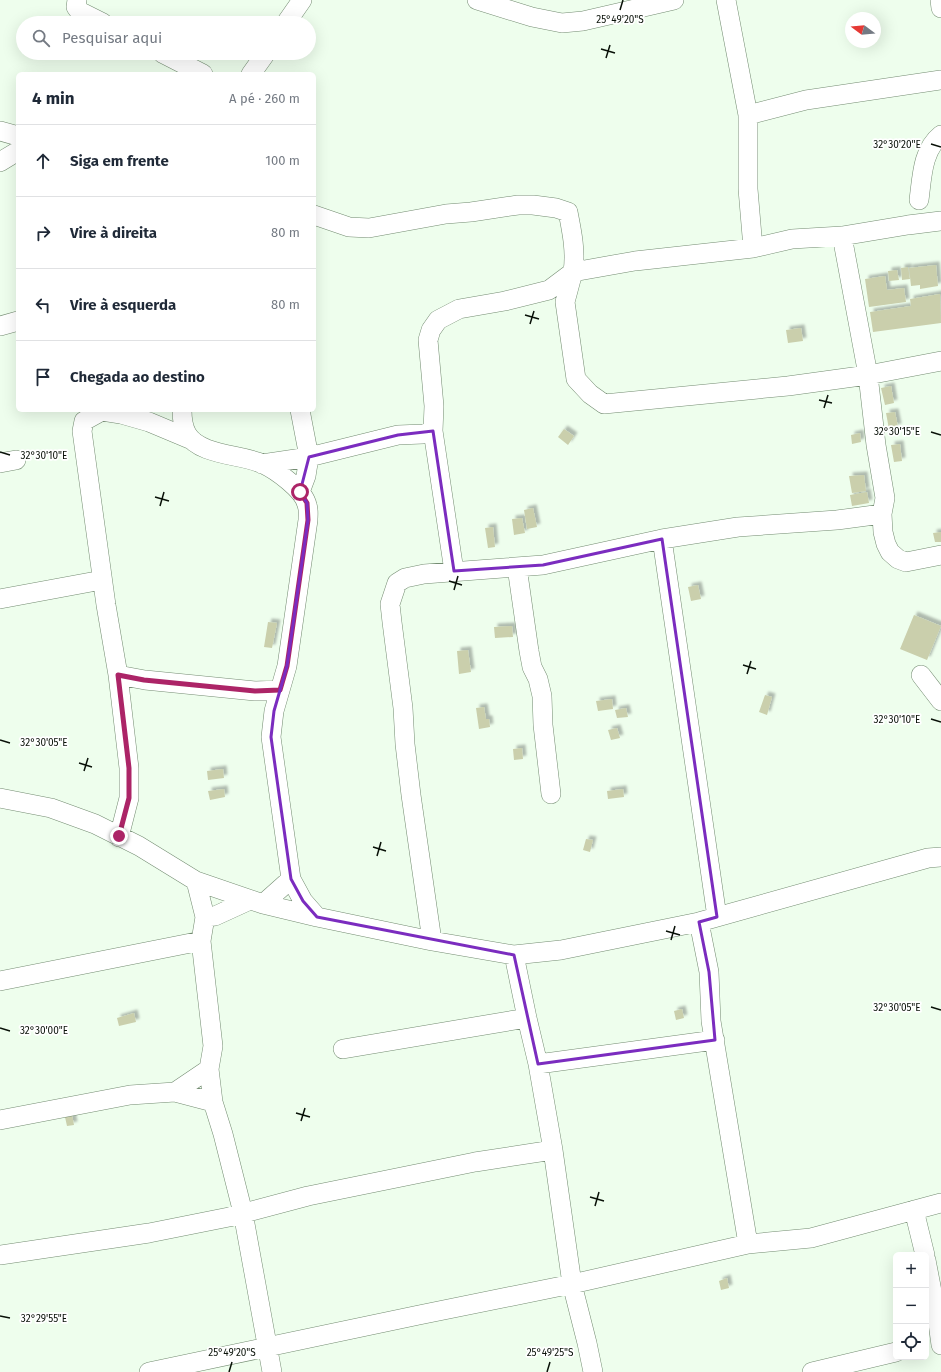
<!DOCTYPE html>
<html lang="pt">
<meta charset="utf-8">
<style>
:root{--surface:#fff;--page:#f6f6f7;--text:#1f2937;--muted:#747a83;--line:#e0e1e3}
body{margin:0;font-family:"Fira Sans",sans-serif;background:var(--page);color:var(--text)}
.controls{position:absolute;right:12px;bottom:12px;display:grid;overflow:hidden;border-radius:6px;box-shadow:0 4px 16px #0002}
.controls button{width:36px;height:36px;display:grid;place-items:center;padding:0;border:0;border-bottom:1px solid var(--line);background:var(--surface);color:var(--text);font:20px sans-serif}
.compass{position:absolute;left:845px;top:12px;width:36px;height:36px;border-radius:50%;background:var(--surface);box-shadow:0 4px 16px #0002;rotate:286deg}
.stop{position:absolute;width:12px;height:12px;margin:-9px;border:3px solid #ac2467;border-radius:50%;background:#fff}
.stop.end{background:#ac2467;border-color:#fff;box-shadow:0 1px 4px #0008}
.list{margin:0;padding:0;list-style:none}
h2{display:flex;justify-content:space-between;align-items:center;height:52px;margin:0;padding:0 16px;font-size:17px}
h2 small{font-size:13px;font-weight:400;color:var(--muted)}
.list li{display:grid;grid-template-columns:26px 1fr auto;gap:12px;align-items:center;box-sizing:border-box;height:72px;padding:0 16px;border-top:1px solid var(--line)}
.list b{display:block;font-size:15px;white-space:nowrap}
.list em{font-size:13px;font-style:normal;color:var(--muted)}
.icon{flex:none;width:22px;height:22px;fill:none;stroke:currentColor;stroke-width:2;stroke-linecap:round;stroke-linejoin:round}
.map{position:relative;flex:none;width:941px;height:1372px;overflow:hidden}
.search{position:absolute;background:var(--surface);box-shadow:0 4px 16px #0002;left:16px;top:16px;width:300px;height:44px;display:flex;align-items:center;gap:10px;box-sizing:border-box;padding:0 14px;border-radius:22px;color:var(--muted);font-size:15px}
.panel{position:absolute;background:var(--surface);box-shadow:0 4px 16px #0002;left:16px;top:72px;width:300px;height:340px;border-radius:6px}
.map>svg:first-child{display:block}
</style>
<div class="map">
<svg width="941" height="1372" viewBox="0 0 941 1372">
<defs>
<filter id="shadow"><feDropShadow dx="3.5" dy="-3.5" stdDeviation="1" flood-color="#0004"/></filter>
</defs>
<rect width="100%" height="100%" fill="#eefeed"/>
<!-- building -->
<path fill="#cacfac" filter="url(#shadow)" d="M92 53H101L98 58 92 54Z
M936 265 938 286 920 289V285L911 286 909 268Z
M908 267 910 279 902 280 901 268Z
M897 270 899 280 889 281 888 271Z
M885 276 887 290 904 288 906 302 869 307 865 279Z
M940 294 941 323 873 332 870 312 911 306 910 299Z
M801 328 803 341 788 343 786 330Z
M891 386 894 403 885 405 881 388Z
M895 412 898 427 889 429 886 413Z
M564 429 574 436 568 445 558 437Z
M860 433 861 442 852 444 851 435Z
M900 444 902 461 894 462 891 445Z
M864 475 866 491 852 493 849 476Z
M867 492 869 503 852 506 850 495Z
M533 508 537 527 527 529 524 510Z
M522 518 525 533 514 535 512 519Z
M493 527 495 547 488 548 485 528Z
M941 532V542H935L933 533Z
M698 585 701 599 691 601 688 587Z
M914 615 941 626 927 660 900 649Z
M268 622 277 623 272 648 264 647Z
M512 626 513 637 495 638 494 627Z
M468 650 471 672 459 674 457 651Z
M765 695 772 697 767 715 759 712Z
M612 699 613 709 598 711 596 701Z
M484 707 486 719H489L490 727 479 729 476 708Z
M626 708 628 717 617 718 615 710Z
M617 728 620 738 611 740 608 730Z
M522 748 523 759 514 760 513 749Z
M223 769 224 778 208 780 207 771Z
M224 789 225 797 210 800 208 791Z
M623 789 624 797 608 799 607 791Z
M586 839 593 840 590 852 583 850Z
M682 1009 684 1018 676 1020 674 1011Z
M134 1013 136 1022 119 1026 117 1018Z
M72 1115 74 1125 67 1126 65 1117Z
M727 1278 729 1288 721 1290 719 1281Z"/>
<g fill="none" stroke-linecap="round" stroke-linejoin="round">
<!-- minor casing -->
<g stroke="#748c72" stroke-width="20">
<path id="minor" d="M77 0 76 7 79 11 103 23
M477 0 532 17 562 23 583 21 674 0
M726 0 748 115
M940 0 941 8
M286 23 302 0
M162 53 203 74
M251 74 266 53
M0 131 18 136
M0 162 18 151
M919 200C922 178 922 150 941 135
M314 215 349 227 369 228 446 214 471 212 518 205H533L556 208 568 212C572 232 576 252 573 272L635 261 753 248 792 239 842 236 908 225 941 221
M842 236 868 375 876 445 885 498 882 514 883 532 886 544 890 552 898 559 906 562 941 555
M753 248 748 189V115L806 100 941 80
M573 272 565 302 576 379 590 394 604 404 788 386 868 375 941 361
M0 326 18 321
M182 410C182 418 183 427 187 434 200 456 242 454 263 464 276 470 304 490 307 505 309 510 308 515 308 520L287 666 274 711 271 737 291 879 303 901 317 917
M0 463 16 460
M262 464 309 457 398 435 423 434 433 431
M300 492 306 476 309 457 300 410
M662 539 717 917
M517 567 529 651 532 667 538 679 542 696 543 725 551 794
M454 571 433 431 434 406 428 340 431 330 438 320 459 309 505 301 549 290 573 272
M0 599 102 580
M118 675 145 680 255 691 280 690
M921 675 941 701
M0 798 51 808 95 824 139 846 196 881 263 904 317 917 432 941 514 955 561 950 699 922 928 858 941 857
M119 837 129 798V768L118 675 106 605 82 431 84 421 102 411 121 414 149 422 192 440
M196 881 205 917 201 941 213 1046 209 1069 213 1102 223 1134 243 1213 272 1372
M263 904 291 879
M205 917 215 916 250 900
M699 922 709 972 711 1021 748 1244
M432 941 411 795 405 744 403 708 392 622 390 604 397 583 405 578 424 574 543 565 662 539 738 527 837 520 882 514
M514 955 527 1018 538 1064 553 1150 572 1284 587 1343 593 1372
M0 981 201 941
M343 1049 527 1018
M538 1064 715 1040
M175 1092 209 1069
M0 1120 130 1095 175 1092 213 1102
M914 1210 925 1255
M0 1255 149 1233 229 1217 308 1196 475 1162 553 1150
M926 1260 938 1323 941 1345
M149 1372 419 1315 572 1284 748 1244 811 1238 941 1203
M812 1372 896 1352"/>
</g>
<!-- minor -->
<use href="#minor" stroke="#fff" stroke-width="19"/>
</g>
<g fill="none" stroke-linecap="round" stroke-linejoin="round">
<!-- route -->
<path stroke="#ac2467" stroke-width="5" d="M119 836 129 798V768L118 675 144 680 255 691 280 690 287 666 308 520 307 503 300 492"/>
</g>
<!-- marked area -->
<path fill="none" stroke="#7b2cbf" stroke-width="3" stroke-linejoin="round" d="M433 431 454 571 543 565 662 539 717 917 699 922 709 972 715 1040 538 1064 514 955 317 917 303 901 291 879 271 737 274 711 287 666 308 520 307 503 300 492 309 457 398 435Z"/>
<!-- ticks -->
<path fill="none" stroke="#091108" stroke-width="1.5" d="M620 10 623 0M601 49 615 53M606 58 610 45M931 144 941 147M525 315 539 319M530 324 534 311M819 400 832 403M824 408 828 395M931 432 941 435M0 452 10 455M155 497 169 501M160 506 164 492M449 581 462 585M454 590 458 576M743 665 756 669M747 674 751 661M931 719 941 722M0 740 10 743M79 763 92 767M84 771 88 758M373 847 386 851M377 856 381 842M666 931 680 935M671 940 675 926M931 1007 941 1010M0 1028 10 1031M296 1113 310 1117M301 1121 305 1108M590 1197 604 1201M595 1206 599 1192M0 1316 10 1318M229 1372 232 1362M547 1372 550 1362"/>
<g font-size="10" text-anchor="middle" fill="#091108" stroke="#fff" stroke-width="3.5" stroke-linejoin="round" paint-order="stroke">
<text x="620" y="23">25°49'20"S</text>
<text x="897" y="148">32°30'20"E</text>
<text x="897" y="435">32°30'15"E</text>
<text x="44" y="459">32°30'10"E</text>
<text x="897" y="723">32°30'10"E</text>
<text x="44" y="746">32°30'05"E</text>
<text x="897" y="1011">32°30'05"E</text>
<text x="44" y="1034">32°30'00"E</text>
<text x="44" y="1322">32°29'55"E</text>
<text x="232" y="1356">25°49'20"S</text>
<text x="550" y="1356">25°49'25"S</text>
</g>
</svg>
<div class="controls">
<button>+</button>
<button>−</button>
<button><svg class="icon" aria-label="locate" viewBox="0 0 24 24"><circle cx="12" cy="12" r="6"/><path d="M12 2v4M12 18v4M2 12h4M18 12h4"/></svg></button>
</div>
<svg class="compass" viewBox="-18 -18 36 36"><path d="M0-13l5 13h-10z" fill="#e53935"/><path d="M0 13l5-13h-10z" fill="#747a83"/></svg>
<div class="stop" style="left:300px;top:492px"></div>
<div class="stop end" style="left:119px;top:836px"></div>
<div class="search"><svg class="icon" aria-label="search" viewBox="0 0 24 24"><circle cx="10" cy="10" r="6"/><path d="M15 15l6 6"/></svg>Pesquisar aqui</div>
<section class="panel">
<h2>4 min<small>A pé · 260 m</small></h2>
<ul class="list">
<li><svg class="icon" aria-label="ahead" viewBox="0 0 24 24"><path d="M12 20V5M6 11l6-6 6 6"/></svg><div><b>Siga em frente</b></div><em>100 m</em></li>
<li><svg class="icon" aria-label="right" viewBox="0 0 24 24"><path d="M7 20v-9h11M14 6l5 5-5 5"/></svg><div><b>Vire à direita</b></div><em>80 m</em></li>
<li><svg class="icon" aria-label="left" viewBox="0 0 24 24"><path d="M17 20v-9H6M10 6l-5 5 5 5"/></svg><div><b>Vire à esquerda</b></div><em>80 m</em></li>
<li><svg class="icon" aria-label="arrive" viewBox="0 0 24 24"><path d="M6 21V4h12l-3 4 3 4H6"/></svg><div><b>Chegada ao destino</b></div></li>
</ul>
</section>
</div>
